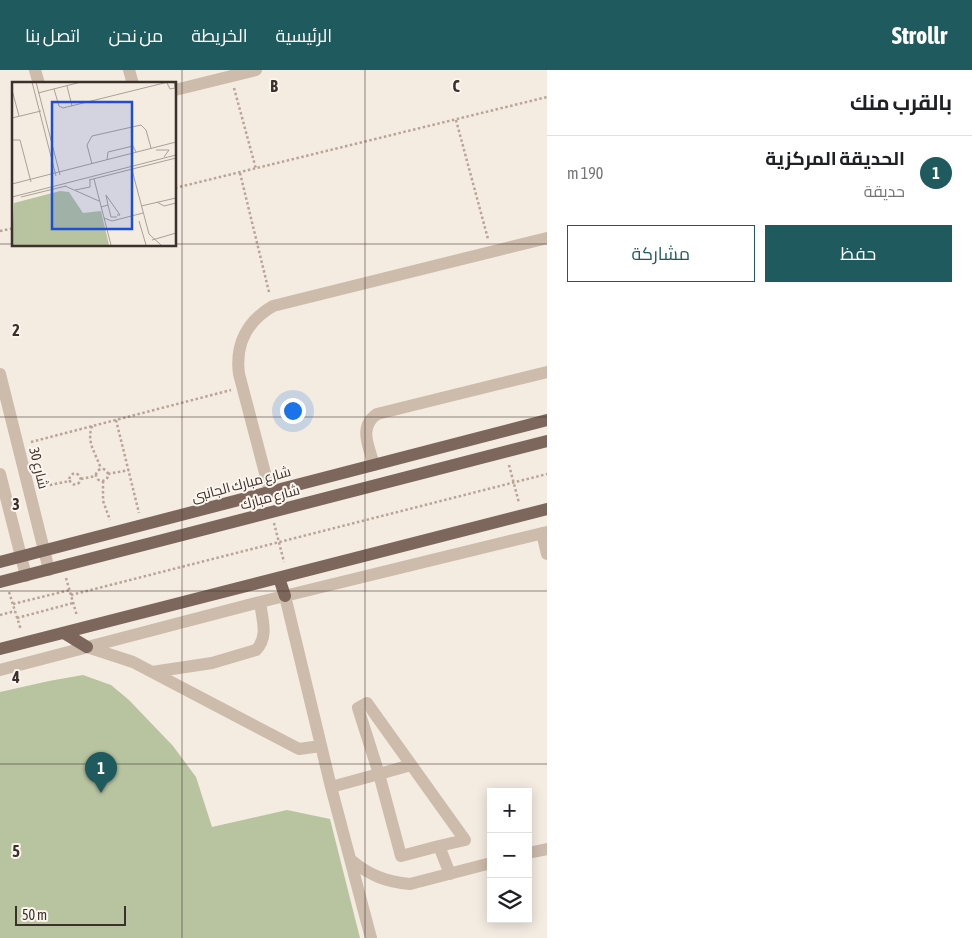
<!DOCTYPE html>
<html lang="ar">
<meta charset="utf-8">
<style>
:root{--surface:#fff;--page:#f6f6f6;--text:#202124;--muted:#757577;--line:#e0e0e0;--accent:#1f5a5e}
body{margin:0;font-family:"Asap Condensed",Cairo,sans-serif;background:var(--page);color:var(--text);direction:rtl}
.controls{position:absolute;right:15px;bottom:15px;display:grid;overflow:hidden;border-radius:0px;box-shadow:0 2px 12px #0003}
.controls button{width:45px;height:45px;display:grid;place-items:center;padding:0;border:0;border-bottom:1px solid var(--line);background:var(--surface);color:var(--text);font:25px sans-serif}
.scale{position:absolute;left:15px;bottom:12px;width:111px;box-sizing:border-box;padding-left:5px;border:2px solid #3b302b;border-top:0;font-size:14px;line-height:18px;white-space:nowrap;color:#3b302b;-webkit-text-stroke:4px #fbf5ee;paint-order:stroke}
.you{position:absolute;left:292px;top:340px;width:18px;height:18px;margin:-12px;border:4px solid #fff;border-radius:50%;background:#1a73e8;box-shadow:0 0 0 8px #1a73e833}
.badge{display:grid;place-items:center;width:32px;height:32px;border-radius:50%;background:var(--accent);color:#fff;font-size:16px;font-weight:700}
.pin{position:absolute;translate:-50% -41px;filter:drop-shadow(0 1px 2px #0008)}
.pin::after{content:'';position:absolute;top:26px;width:18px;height:15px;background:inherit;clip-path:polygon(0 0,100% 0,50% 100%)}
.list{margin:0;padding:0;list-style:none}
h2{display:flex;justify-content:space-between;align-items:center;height:65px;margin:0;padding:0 20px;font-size:21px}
h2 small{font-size:16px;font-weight:400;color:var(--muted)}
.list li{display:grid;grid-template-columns:32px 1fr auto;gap:15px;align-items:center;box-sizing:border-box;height:75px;padding:0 20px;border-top:1px solid var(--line)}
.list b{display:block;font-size:19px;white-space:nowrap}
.list p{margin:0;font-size:16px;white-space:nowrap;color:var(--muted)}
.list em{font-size:16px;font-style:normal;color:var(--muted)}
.actions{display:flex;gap:10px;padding:15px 20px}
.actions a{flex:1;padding:11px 0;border:1px solid var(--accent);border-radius:0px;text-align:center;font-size:18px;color:var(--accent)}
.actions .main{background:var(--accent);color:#fff}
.icon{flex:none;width:28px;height:28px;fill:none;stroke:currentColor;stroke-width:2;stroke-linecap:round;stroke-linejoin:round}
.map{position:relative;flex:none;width:547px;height:868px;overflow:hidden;direction:ltr}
header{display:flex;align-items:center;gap:30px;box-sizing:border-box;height:70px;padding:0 25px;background:var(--accent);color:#fff}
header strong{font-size:24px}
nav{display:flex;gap:28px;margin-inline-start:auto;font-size:18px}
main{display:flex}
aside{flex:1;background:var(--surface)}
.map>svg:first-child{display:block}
</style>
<header>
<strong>Strollr</strong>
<nav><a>الرئيسية</a><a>الخريطة</a><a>من نحن</a><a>اتصل بنا</a></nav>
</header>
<main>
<aside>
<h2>بالقرب منك<small></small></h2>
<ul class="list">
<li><span class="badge">1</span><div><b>الحديقة المركزية</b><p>حديقة</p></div><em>190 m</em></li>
</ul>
<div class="actions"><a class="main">حفظ</a><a>مشاركة</a></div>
</aside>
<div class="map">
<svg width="547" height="868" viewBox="0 0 547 868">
<rect width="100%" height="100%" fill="#f4ebe1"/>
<!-- green -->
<path fill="#b8c4a0" d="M83 605 111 615 129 630 173 676 196 707 212 757 287 740 330 749 360 868H0V622L49 611Z"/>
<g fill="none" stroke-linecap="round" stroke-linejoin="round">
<!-- path -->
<path stroke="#b9a596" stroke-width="2.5" stroke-dasharray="2.5 2.5" stroke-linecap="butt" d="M234 18 256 99
M456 50 488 169
M240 103 269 222
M175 118 547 27
M0 161 14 158
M116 350 139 443
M92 356C86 373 96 383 101 399
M31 372 231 320
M509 395 519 433
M96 405a6 6 0 1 1 12 0a6 6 0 1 1-12 0Z
M69.5 409a5.5 5.5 0 1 1 11 0a5.5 5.5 0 1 1-11 0Z
M108 404 129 400
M81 409 96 406
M103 411V431L110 450
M40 417 70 411
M274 453 284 492
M66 508 77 546
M9 522 21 560
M71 525 547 404
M13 534 70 520
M0 545 15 541
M17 548 73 533"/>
<!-- minor -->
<path stroke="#cdbbac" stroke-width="12" d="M35 0 39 14
M129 0 133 14
M175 20 256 0
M0 304 49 500
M374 395C369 377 358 357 377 344L547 302
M0 404 26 506
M270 422 239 304C235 274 247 251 273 236L547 168
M542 463 547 484
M285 526 331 717 371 868
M87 577 133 592 299 679 321 676
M0 600 260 532 547 462
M152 602 212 593 256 580C269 567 262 549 260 532
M411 695 379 704 401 786 439 776 450 804
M331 717 379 704 358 638 367 633 465 770 439 776
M528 783 547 779
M351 790C369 805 386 812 410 814L491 793"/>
<!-- major -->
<path stroke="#7d675c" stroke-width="12" d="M0 492 547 350
M279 508 285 526
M0 512 547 371
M64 563 87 577
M0 579 547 439"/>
</g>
<!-- grid -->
<path fill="none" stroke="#3b302b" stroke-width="1" stroke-opacity="0.55" d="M182 0V868M365 0V868M0 174H14M175 174H547M0 347H547M0 521H547M0 694H547"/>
<g text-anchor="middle" stroke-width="4" stroke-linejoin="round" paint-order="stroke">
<!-- street labels -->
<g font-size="14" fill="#3b302b" stroke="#fbf5ee">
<text transform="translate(39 398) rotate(76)" y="5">شارع 30</text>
<text transform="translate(241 414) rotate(-15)" y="5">شارع مبارك الجانبى</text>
<text transform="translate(270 427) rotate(-15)" y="5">شارع مبارك</text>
</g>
</g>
<!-- overview -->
<g transform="translate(12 12)">
<rect width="164" height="164" fill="#f4ebe1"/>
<path d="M48 109 57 110 71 131 89 129 97 163H0L2 121Z" fill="#b8c4a0"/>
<path fill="none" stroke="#aaa098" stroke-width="1" d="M20 0 44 94M24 0 48 93M155 1 158 7 163 6 162 0M55 4 60 24M42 7 47 24 51 26 156 0M0 8 7 34M26 11 69 0M0 36 29 29M0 58H8L19 100M144 68H157L152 75M95 78 96 70 121 64 124 70M80 82 75 63 80 54 129 43 134 48 139 66M120 88 137 152 149 163M82 97 99 163M77 98 164 76M0 102 164 60M53 104 87 119M63 108 78 105V98M0 115 164 73M9 115 54 104M145 120 152 124 164 121M96 123 99 135H105M129 124 164 116M89 125 96 123 94 113 108 133H105M92 136 100 139 131 131M127 139 134 163M140 158 164 151"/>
<path fill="#1d4ed8" fill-opacity="0.15" stroke="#1d4ed8" stroke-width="2.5" d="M40 20H120V147H40Z"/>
<rect width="164" height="164" fill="none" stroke="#3b302b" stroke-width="2.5"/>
</g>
<g font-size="16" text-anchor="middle" font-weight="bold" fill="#3b302b" stroke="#fbf5ee" stroke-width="4" stroke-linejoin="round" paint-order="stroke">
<text x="274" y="22">B</text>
<text x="456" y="22">C</text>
<text x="16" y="266">2</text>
<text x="16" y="440">3</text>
<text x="16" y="613">4</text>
<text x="16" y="787">5</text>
</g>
</svg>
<div class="controls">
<button>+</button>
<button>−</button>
<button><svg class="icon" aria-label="layers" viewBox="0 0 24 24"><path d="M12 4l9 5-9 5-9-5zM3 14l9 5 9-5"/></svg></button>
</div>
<div class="scale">50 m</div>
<div class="you"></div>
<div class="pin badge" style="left:101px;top:723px">1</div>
</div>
</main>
